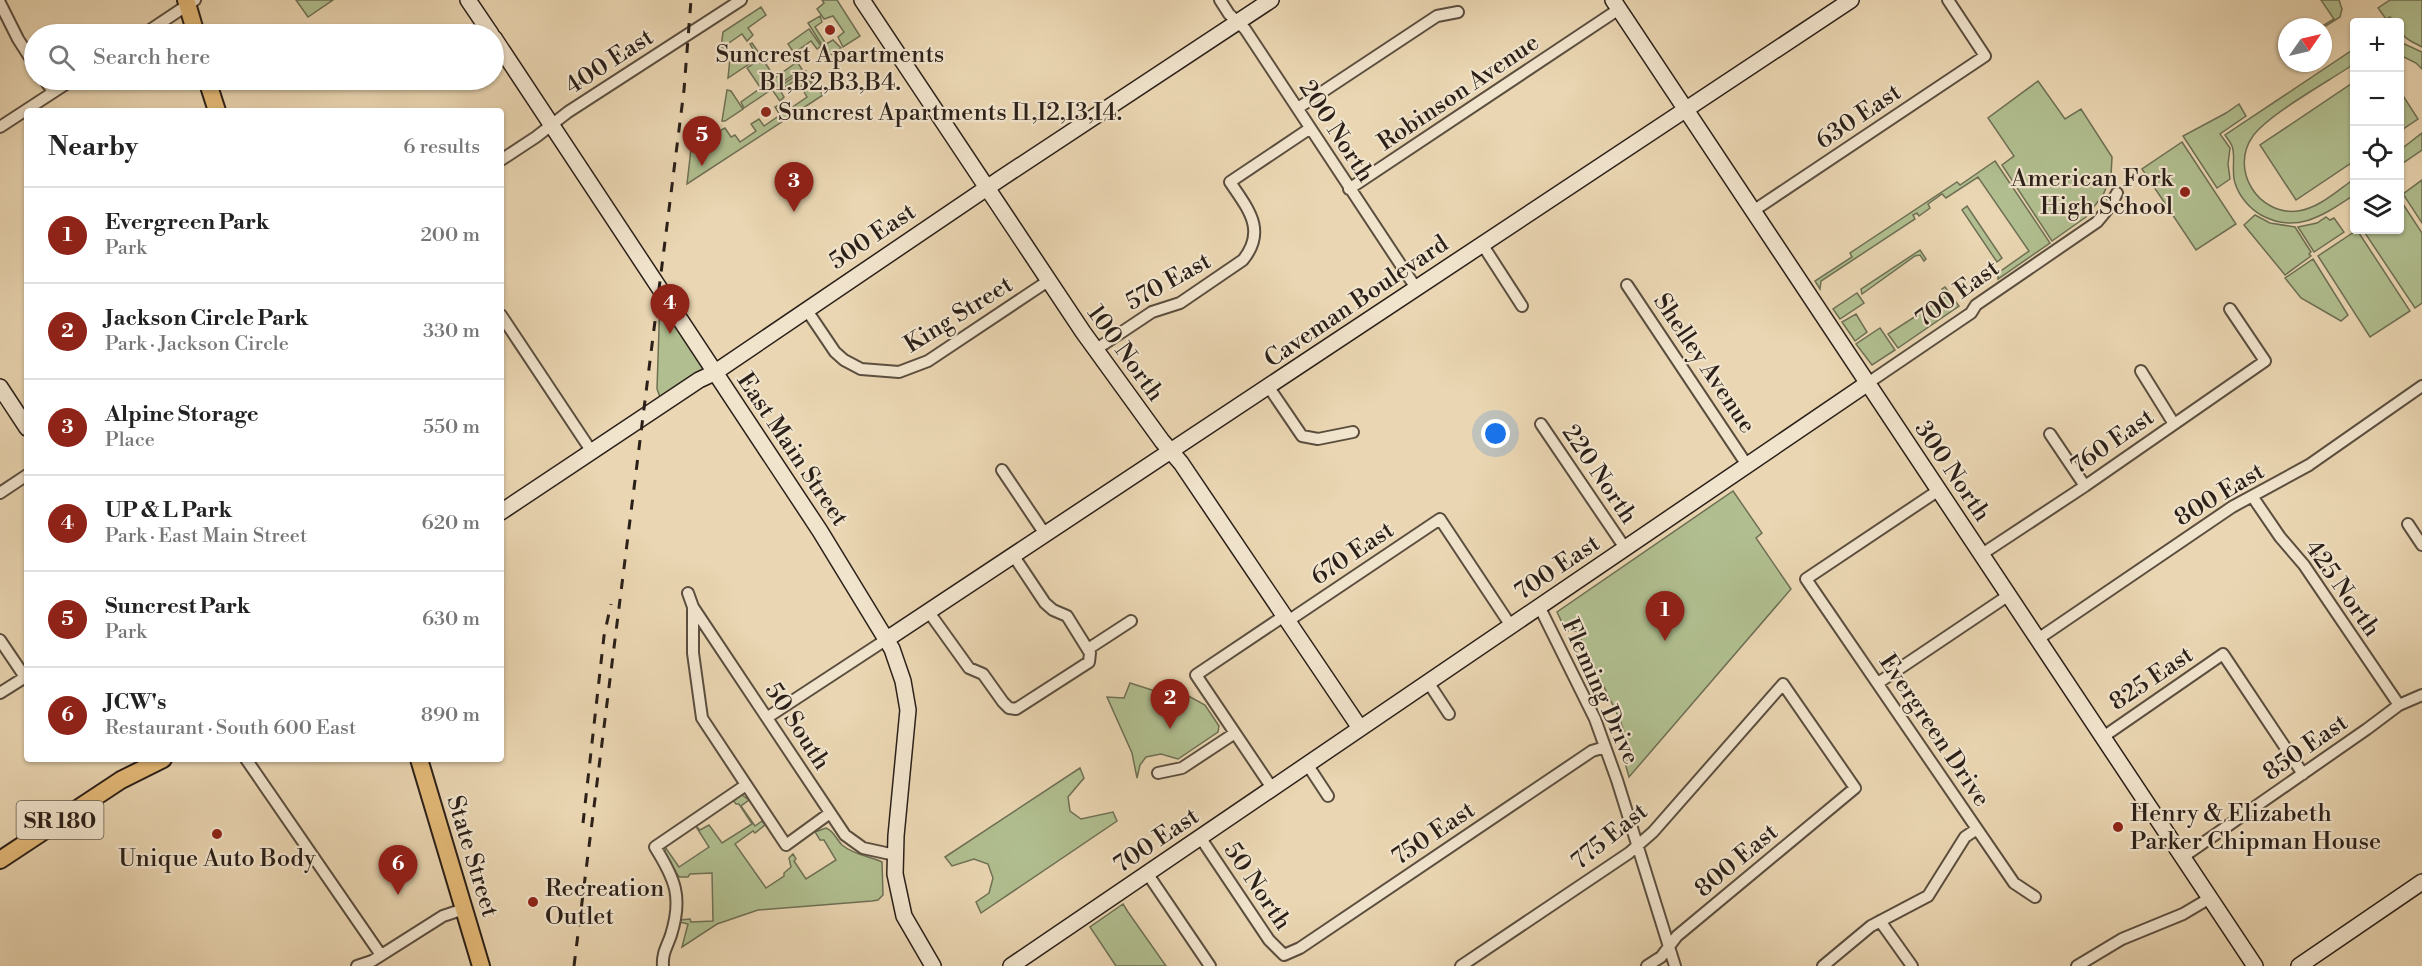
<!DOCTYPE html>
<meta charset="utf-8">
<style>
:root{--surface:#fff;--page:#f2f2f2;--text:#222;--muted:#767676;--line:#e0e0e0;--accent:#8f2418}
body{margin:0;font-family:"Libre Bodoni",serif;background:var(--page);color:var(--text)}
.controls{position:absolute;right:18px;top:18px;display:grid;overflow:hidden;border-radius:6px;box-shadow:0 2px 4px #0004}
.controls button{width:54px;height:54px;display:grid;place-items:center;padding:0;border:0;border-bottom:2px solid var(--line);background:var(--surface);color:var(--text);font:30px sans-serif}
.compass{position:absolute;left:2278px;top:18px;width:54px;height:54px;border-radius:50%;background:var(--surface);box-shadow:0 2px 4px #0004;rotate:56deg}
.you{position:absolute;left:1496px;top:434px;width:21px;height:21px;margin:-15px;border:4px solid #fff;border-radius:50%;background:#1a73e8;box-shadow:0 0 0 9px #1a73e833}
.badge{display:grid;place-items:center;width:39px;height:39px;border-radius:50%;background:var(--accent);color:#fff;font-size:20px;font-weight:700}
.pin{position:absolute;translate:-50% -50px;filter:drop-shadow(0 2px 3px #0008)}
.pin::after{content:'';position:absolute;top:32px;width:21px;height:18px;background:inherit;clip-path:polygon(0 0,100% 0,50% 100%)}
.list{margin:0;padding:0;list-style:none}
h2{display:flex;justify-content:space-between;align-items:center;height:78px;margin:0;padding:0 24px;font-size:26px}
h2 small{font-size:20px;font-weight:400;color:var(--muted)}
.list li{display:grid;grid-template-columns:39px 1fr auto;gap:18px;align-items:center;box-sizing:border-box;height:96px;padding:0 24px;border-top:2px solid var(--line)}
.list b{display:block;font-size:22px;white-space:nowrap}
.list p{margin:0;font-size:20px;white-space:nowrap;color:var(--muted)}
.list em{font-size:20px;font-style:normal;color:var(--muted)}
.icon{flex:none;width:33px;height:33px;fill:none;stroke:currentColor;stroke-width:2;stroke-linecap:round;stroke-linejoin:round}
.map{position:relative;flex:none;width:2422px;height:966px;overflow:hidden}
.search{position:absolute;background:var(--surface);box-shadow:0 2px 4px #0004;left:24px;top:24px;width:480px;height:66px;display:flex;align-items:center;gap:15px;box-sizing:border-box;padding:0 21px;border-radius:33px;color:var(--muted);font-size:22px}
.panel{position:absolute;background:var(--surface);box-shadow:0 2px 4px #0004;left:24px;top:108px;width:480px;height:654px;border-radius:6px}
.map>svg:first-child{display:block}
</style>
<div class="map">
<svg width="2422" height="966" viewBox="0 0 2422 966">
<rect width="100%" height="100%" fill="#ead6b2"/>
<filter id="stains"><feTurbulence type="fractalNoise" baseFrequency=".00333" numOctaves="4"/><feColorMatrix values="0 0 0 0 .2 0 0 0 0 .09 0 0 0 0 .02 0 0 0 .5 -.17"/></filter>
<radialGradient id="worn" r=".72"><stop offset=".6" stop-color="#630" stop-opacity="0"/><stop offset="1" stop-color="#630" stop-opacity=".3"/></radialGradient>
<!-- green -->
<path fill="#b1bf90" stroke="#6e7054" stroke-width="1.5" d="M296 0H333L308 17Z
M822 0H837L860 36 843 47 838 37 844 32 833 16 824 19 817 9 824 3Z
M2321 0H2339L2342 9 2340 17 2326 26 2324 25 2334 19Z
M2390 0H2422V47C2410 40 2400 39 2400 22H2394L2390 17 2386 19 2378 8Z
M761 7 766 15 748 28 753 35 747 41 742 34 726 45 730 52 727 54 723 48H721L723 32Z
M820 16 822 22 815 27 826 44 833 40 841 48 829 56 808 23Z
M809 29 821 46 817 49 811 41 794 53 788 44Z
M2400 42 2422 52V69L2416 63 2400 55Z
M752 43 761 56 728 78 730 58 732 56 737 62 754 51 750 44Z
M2354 49V64C2329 81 2269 114 2253 136 2229 169 2258 216 2298 211 2319 208 2337 191 2354 179V195C2325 214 2297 235 2261 215 2249 208 2239 196 2235 183 2231 171 2236 156 2232 146 2231 143 2227 138 2225 135Z
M762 58 773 75 760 87 747 68Z
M797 62 802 69 744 108 741 102Z
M803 71H806L811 81 801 87 796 80 780 90 784 97 780 101 773 91Z
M2038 81 2065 119 2081 109 2112 157 2111 176 2103 195 2086 217 2052 241 2002 165 2014 156 1988 118Z
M812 82 823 95 687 184 692 140 719 143 721 130 725 128 731 137 735 135 740 142 756 131 751 124 759 119 764 126 780 115 775 107 786 101 791 108 807 97 803 90Z
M2354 82V161L2296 200 2260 145Z
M727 90 731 91 743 109 725 121H722Z
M2400 91 2418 119 2400 131Z
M2239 104 2246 116 2220 134 2230 148 2228 164 2230 179 2217 188 2183 136 2226 113Z
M2422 133V150L2400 165V150Z
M2182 142 2236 224 2196 250 2142 169Z
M1995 161 2050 243 1998 279V273L2029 251 1978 177 1946 198 1942 194 1928 204 1930 208 1919 216 1917 213 1913 215 1915 219 1821 281 1820 289 1815 281 1852 257 1850 253 1957 182 1960 185Z
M2422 180V223L2403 194Z
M2401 201 2422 233V303L2415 308 2363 230H2400Z
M1967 206 2002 258 1997 262 1962 210Z
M2255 215 2270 223 2295 227 2311 252 2309 254 2311 256 2285 275 2244 225Z
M2326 217 2330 220 2334 218 2344 232 2314 252 2298 227 2317 223Z
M2357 230 2410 311 2370 337 2318 256Z
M1920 250 1926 259 1924 261 1920 255 1915 256 1862 294 1861 289Z
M2313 259 2348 315 2341 321 2301 298 2285 278Z
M1945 287 1959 306 1898 348 1888 334 1947 296 1942 289Z
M1857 293 1864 303 1840 319 1833 309Z
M660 299 703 369 660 397 657 389Z
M1856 314 1867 332 1855 341 1842 322Z
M1880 328 1895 350 1872 365 1856 344Z
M1733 491 1762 533 1756 538 1791 589 1629 777 1625 763 1632 755 1620 720 1577 631H1566L1557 612Z
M1130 683 1155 691 1174 690 1183 693 1205 705 1219 726 1218 732 1178 759 1161 754 1146 757 1140 765 1137 778 1132 753 1107 697 1124 698Z
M1080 768 1084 778 1068 797 1070 811 1081 819 1113 812 1117 821 981 913 976 902 989 893 993 878 988 864 974 859 952 866 945 857Z
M742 795 749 800 741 806 755 826 762 821 765 825 755 833 753 831 735 844 766 888 784 876V873L791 867 789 858 793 854 796 859 794 861 806 879 836 860 824 840H820L815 832 826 828C834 831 836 839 842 845 854 855 869 856 882 862L883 895 878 900 872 901 758 910 717 924 682 947 688 924 679 922V920L690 919 691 922 713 921 712 873 690 874 688 877H679L665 855V847L679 867 709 847 695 825 700 830 709 825 722 843 752 824 739 804H736L732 799Z
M1123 904 1128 912 1166 966H1116L1090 927Z"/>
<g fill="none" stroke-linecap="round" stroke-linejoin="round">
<!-- street casing -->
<g stroke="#5b4e3f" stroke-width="14">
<path id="street" d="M1220 0 1229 14 1245 29 1416 288
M0 3 18 39 34 64
M144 34 195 0
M45 80 53 92
M1298 108 1437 16 1458 12
M0 127 72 80
M501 160 536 137 568 112 741 0
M1349 189 1619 9
M1753 211 1985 56 1948 0
M1482 244 1522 306
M1627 285 1747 465
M806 309 835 352 844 360 861 369 899 372 928 361 1048 281
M501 315 592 452
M1095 350 1152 312 1180 303 1243 260C1267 230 1248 209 1230 182L1309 129
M2141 371 2174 424
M1868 383 1971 313 1976 305 2097 222 2111 205 2117 193
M1268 386 1302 436 1318 439 1353 432
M1541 424 1625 548
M2050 434 2085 486
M1002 470 1045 534
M1939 490 1806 579 2014 883 2035 897
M0 493 27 475
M2252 496 2280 537 2304 565 2399 705
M2408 524 2422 545
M1982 554 2085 486 2265 361 2230 309
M688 593 693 607 845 835 863 848 895 855
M1539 606 1595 719 1617 780 1675 966
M693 607V653L702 718 786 845 830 813
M928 611 969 668 983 674 1003 702 1009 708 1016 709 1089 662 1090 653 1067 616 1053 610 1045 603 1013 555
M1288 621 1440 519 1511 626
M2038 639 2232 507 2309 465 2422 386
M0 640 25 677
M1088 649 1131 621
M1428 682 1449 714
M1878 683 2009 595
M0 693 27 676
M768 717 887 639
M2103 737 2223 654 2303 774
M246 759 381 955
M1307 764 1328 796
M1158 773 1182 768 1235 733
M1272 788 1196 675 1284 616
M1200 837 1269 940 1284 955 1300 948 1592 751 1605 747
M2183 857 2367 729 2399 705 2422 695
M1147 873 1210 966
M1880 921 1912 966
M357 966 372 961 443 916 464 909
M663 966C662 953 667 947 671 935 683 897 675 879 655 847L746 785
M1461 966 1629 853 1653 832 1783 684 1855 788 1677 936 1661 957 1647 966
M1823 966 1871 926 1928 896 1965 837 1977 829
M2077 966 2122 939 2183 914 2210 898"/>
</g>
<!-- secondary casing -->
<g stroke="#2b2019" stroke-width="18">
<path id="secondary" d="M468 0 491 34
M862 0 1083 332 1162 441 1181 463 1360 728
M1613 0 2255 966
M494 38 820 531 892 649 903 681 908 710 896 836 895 874 904 916 933 966
M0 387 27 428
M501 512 699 380 714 373 1000 179 1271 0
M887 639 1851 0
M1011 966 1868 383
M2299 966 2422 882"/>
</g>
<!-- primary casing -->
<g stroke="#2b2019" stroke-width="20">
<path id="primary" d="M186 0 196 34
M207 80 217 111
M419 759 481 966
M0 860 121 780 163 759"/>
</g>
<!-- street -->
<use href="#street" stroke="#f1e4cd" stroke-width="10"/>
<!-- secondary -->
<use href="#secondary" stroke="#f1e4cd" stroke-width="15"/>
<!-- primary -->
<use href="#primary" stroke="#e5bb79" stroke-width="16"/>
<!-- rail -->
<path stroke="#2b2019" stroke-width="3" stroke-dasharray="10 10" stroke-linecap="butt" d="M583 823 604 636 611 604
M574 966 684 90 691 0"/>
</g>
<!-- markers -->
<g fill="#8f2418" stroke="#f1e4cd" stroke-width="2">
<circle cx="830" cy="30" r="6"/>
<circle cx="766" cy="112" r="6"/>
<circle cx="2185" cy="192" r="6"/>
<circle cx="2118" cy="827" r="6"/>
<circle cx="217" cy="834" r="6"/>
<circle cx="533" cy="902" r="6"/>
</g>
<g text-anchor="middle" stroke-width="4.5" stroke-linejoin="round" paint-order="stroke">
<!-- shield labels -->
<rect fill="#f1e4cd" stroke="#665b4f" stroke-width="1.5" x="16.5" y="801" width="87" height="38" rx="4.5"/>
<g font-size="22" font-weight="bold" fill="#2b2019">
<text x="60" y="828">SR 180</text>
</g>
<!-- poi labels -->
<g font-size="24" fill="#2b2019" stroke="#f1e4cd" text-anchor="start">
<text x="830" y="62" text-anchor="middle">Suncrest Apartments<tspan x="830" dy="28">B1,B2,B3,B4.</tspan></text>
<text x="778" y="120">Suncrest Apartments I1,I2,I3,I4.</text>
<text x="2173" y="186" text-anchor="end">American Fork<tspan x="2173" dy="28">High School</tspan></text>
<text x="2130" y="821">Henry &amp; Elizabeth<tspan x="2130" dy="28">Parker Chipman House</tspan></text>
<text x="217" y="866" text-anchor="middle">Unique Auto Body</text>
<text x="545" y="896">Recreation<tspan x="545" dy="28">Outlet</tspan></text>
</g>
<!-- street labels -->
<g font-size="24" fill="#2b2019" stroke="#f1e4cd">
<text transform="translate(609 61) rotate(-33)" y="8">400 East</text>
<text transform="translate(1458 92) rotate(-34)" y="8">Robinson Avenue</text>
<text transform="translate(1858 116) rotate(-34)" y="8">630 East</text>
<text transform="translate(1337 131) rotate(57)" y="8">200 North</text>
<text transform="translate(872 236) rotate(-34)" y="8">500 East</text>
<text transform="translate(1168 281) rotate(-29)" y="8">570 East</text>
<text transform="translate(1957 293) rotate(-36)" y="8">700 East</text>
<text transform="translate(1356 301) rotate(-34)" y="8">Caveman Boulevard</text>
<text transform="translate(958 314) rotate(-32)" y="8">King Street</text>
<text transform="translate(1126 353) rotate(54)" y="8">100 North</text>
<text transform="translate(1705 363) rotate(56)" y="8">Shelley Avenue</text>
<text transform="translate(2112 441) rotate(-35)" y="8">760 East</text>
<text transform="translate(793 449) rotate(56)" y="8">East Main Street</text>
<text transform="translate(1953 471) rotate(56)" y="8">300 North</text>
<text transform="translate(1600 474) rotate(56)" y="8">220 North</text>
<text transform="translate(2219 494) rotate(-31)" y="8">800 East</text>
<text transform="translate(1352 553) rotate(-34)" y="8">670 East</text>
<text transform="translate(1557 567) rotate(-34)" y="8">700 East</text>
<text transform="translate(2343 588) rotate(55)" y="8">425 North</text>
<text transform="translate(2151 678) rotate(-34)" y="8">825 East</text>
<text transform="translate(1601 691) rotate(66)" y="8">Fleming Drive</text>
<text transform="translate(798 726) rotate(57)" y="8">50 South</text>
<text transform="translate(1935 730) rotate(56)" y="8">Evergreen Drive</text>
<text transform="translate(2305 747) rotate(-35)" y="8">850 East</text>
<text transform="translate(1433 833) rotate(-34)" y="8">750 East</text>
<text transform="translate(1609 836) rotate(-39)" y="8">775 East</text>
<text transform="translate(1156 840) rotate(-34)" y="8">700 East</text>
<text transform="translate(473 856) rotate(73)" y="8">State Street</text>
<text transform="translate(1736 860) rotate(-40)" y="8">800 East</text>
<text transform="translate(1258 886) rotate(56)" y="8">50 North</text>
</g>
</g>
<rect width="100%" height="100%" filter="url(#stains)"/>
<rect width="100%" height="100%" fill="url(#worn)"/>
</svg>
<div class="controls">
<button>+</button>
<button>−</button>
<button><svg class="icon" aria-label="locate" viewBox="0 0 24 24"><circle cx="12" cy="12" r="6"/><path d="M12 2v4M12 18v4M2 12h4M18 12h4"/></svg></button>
<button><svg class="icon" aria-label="layers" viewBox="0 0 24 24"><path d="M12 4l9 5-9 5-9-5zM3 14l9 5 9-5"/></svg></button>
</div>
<svg class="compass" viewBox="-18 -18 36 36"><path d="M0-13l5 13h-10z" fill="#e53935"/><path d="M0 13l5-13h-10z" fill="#767676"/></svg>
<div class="you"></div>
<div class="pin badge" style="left:1665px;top:641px">1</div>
<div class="pin badge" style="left:1170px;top:729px">2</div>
<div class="pin badge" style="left:794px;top:212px">3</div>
<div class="pin badge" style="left:670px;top:334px">4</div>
<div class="pin badge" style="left:702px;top:166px">5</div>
<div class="pin badge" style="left:398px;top:895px">6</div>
<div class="search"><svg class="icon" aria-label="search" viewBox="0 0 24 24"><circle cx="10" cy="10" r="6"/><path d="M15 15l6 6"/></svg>Search here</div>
<section class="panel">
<h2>Nearby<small>6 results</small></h2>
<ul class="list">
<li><span class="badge">1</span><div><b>Evergreen Park</b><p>Park</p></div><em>200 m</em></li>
<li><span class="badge">2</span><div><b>Jackson Circle Park</b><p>Park · Jackson Circle</p></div><em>330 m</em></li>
<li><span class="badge">3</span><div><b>Alpine Storage</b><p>Place</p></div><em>550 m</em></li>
<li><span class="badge">4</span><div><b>UP &amp; L Park</b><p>Park · East Main Street</p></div><em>620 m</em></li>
<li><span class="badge">5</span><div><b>Suncrest Park</b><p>Park</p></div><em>630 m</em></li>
<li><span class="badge">6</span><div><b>JCW's</b><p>Restaurant · South 600 East</p></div><em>890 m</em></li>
</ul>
</section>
</div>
